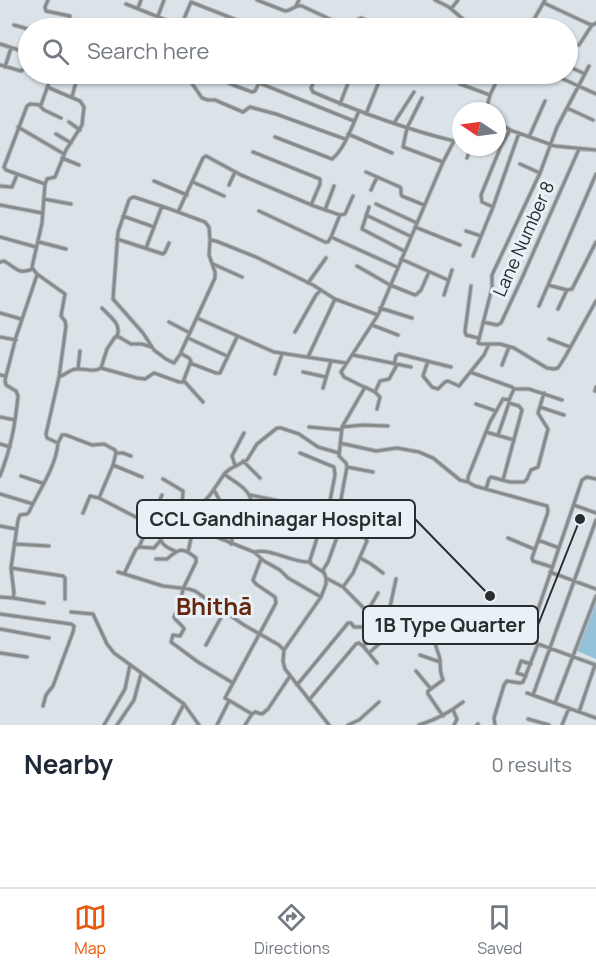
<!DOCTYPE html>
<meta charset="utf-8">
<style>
:root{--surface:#fff;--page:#f6f6f7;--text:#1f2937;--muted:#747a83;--line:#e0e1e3;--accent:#ea580c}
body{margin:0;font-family:Manrope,sans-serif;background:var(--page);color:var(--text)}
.compass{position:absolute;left:452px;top:102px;width:54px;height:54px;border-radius:50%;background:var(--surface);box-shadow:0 2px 4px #0004;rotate:283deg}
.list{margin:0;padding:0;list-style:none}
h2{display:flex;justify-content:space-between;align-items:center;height:78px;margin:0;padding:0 24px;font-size:26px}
h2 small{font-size:20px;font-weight:400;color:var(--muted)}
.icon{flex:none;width:33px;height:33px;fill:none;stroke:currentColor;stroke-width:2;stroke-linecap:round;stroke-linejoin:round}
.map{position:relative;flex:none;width:596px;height:725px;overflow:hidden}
.search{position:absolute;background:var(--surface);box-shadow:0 2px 4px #0004;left:18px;right:18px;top:18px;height:66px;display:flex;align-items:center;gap:15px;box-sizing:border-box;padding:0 21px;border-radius:33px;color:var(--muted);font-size:22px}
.sheet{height:162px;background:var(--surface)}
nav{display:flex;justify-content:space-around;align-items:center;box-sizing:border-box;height:84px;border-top:2px solid var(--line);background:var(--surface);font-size:16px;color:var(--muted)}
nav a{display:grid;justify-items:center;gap:3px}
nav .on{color:var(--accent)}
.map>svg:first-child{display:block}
</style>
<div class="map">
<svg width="596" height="725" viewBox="0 0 596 725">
<rect width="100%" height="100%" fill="#dbe3e9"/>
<!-- green -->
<path fill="#96c1db" d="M596 601V659L577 651Z"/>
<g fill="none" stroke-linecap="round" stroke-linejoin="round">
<!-- minor casing -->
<g stroke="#b8bfc4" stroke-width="5">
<path id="minor" d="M48 0 45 7 46 11 70 16 67 28
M257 0 285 11C292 11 295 4 302 6L349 28
M435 0 449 7 473 28
M191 2 257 28
M544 3 589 24 593 25 596 23
M126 4 181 26
M296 6 299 0
M138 8 141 0
M451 9 458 0
M158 16 164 0
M534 20 548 28
M14 25 28 29
M131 27 134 28
M188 28 181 26 191 2
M354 28 357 20 361 18 386 28
M529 28 545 0
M568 40 575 45H579L592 25
M0 44 28 53
M0 65 21 71 25 68 28 55
M568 66 585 74
M589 66 557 127 540 173 492 275V288L478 343 481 344H500L514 348 547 368 554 369 558 368 565 357 596 301
M5 67 11 48
M52 74 41 105 30 104 27 106 4 167 6 170 45 184 42 223 32 267 33 269 37 274 65 294 61 316 65 321 66 326 59 377
M70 74 77 78 72 97
M209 74 233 85 252 92 255 91 259 83
M237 74 354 121
M297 74 314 81
M317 74 311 88 313 92C359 112 405 129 454 141
M362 74 376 80 378 84 366 114
M451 74 460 84 490 95
M552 74 596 94
M191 82 202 98 208 100H215L243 112 250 107 276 114 345 139
M422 98 407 128 403 147 443 162
M340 104 350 78
M40 106 44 110 61 118
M567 108 593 120
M486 111 490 95 500 74
M69 122 80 130
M497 122 510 130 555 146 596 150
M394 123 414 92
M18 127 64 154
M56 134 71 143
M348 134 392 153
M275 137 332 159C344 150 352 126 359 111
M529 137 545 101
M253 152 320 179V184L311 205
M62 158 79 165
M467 158 471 147
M520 164 540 173
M366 172 400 187 401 189V194L402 196 424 205
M154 181 187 195
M193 182 224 196
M45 184 47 179 55 177 66 150 82 125 84 107 80 101 47 87
M229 185 235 172
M0 186 12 187 17 175
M371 190 377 177
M353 196 345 214 340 215 331 237 397 267
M44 199 71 204
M376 204 417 223
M0 205 42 213
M369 207 362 229 404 251
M493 207 482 202 481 195 501 146 510 130
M325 210 334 186
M259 211 325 242H328L331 237
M178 212 203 158 206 156 241 175 314 206 340 215
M366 215 410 236
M123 216 154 227
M415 227 460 245
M466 231 481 236
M0 237 36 247
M117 239 163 254 165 252 169 243
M39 242 66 249
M146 248 162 206
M473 256 493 207 519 133
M401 259 448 280
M0 262 4 261C17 268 17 275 33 269
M213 264 242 277
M357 266 390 285 415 295 417 294 421 290 429 272
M308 283 326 258
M548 285 567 290 572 289 596 242
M471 286 465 331 466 335 478 338
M444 295 452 270
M539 306 596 174
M102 308C110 317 122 324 117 336
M380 308 412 318
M558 309 567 290
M0 313 21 319
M197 318 274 352 346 363
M169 322 190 333
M483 322 497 325 501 323 522 278 579 149
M372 325 398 335
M295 332 316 295 321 290
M0 337 16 340
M188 338 227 356
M549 339 570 347
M181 353 174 363 166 359 154 350 143 333 113 299 118 232 129 200 131 198 134 197 170 209 205 222 209 227 210 240
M353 355 411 367
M308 357 335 299
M428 361 423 376 432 387 438 389 445 382 448 381 459 386 484 355 489 344
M190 363 216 373H220L237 337
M394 364 396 356 399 354 451 367
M502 365 509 347
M101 368 107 349 115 337H119L131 344H142L151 347
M78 369 80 351
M303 372 326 377
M275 374 282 354
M0 375 6 376
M184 381 203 402
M365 387 375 392 380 397 377 409
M323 388 331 361
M514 389H529L562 400
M595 391 596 387
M375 392 380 381 389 379 397 365
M476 404 496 411
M540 407 564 415
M0 417 15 420
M309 427 342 430
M342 427 363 425 388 426
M486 432 514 440
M498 435 509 403
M58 443 62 435H66L92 445 104 444 115 450 116 453 113 465 99 498
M340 443 376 451 397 448 419 452 433 458 460 480 468 482 475 486 547 506 548 511 547 515 532 558 533 561 552 567
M0 444 10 447
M116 453H123L131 456
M300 453 334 467 335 475 328 511
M243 461 260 478
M113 465 142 477
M235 465 232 456 244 433
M347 467 373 472
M224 474C233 481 250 489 251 501L243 512
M0 476C11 448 15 426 18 396L16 391 6 385 5 380 16 337 37 275
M21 476 42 483
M163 479 183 491 182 508 186 512 196 516
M596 479 587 477 582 480 528 639 530 641 596 665
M503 480 522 410 519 406 509 403
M468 482V477L490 422 503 399 509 400 514 389 512 387 470 372
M486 489 489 479 491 477 510 482H524L527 479 531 470 538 467 548 429 538 413 544 393
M214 490 220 501 210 525V531L214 536 254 552 264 561 280 570 288 578 321 597
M0 494 33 504
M250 495 328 511 319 532 310 560 311 564 323 572
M574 505 596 513
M83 513 90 496 99 498 161 530C157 542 165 547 175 551
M0 526 16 529
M508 538 534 549
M538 540 559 548
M14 544 49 546
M231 544 236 520 243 512 265 520 320 529
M139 547 162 495
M188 552 195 520 200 506 210 495 225 473 230 469 247 460 257 444 277 428H281L299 434 318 447 339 453
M254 552C273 548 291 563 310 562
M360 558 371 564 383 573
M156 559H167C179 548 183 547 196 558V562L183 589 180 604 174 617 175 619 183 627 184 629 180 636 173 635 171 642 198 662 233 683
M261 559 253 580 256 584 275 597 276 603 225 698 252 714 255 712 262 714 268 709 290 676
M11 568 63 576 65 578V599
M118 572 163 586 189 589 195 591 244 625 279 645 284 650
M550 572 596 589
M124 574 136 549 139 547 154 548 160 541
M326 578 343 587 396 641
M343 587 353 573 367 541 359 529 354 507 348 504
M0 597 13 598 14 593 11 568 18 520 20 515 27 514 29 512C39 490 56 467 58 443L47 438 46 434 59 377C64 375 68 372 72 370 82 366 92 374 101 368L137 378 145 379 154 373 179 382H183L191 361 189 358 182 354 181 352 215 278V272L209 255 210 240 216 241 256 257 313 285 335 299 378 315
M13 598 44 603
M71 612 93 614 107 644 114 653 184 704 199 725
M367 612 378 593
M0 614 71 624 74 626 73 632 53 686 46 695 43 706
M378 622 390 607 396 579
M0 629 49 638
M389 633 411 610
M436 635C434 649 438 648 440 660 441 670 439 670 443 680L428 691V694L443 716
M206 645 224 612
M363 646 384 628
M284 650 321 597 326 584V578L323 570 328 562 348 507V504L341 499 347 467 346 463 339 456 342 427 364 389V387L344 377 341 372 378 315 443 162 454 141 461 134
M284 650 283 661 285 669 329 725
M0 653 27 657
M369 653 390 634
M420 655 440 662
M416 671 431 689
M526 676 517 673 521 661 531 664
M297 685 348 623H351L354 627H363L371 638
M527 693 596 718
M533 695 596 520
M309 700 356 644 359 643 363 646 377 663
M555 703 596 596
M453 710 457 719 454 725
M579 712 595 665
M528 719 549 725
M104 725 125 689 130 665
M117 725 134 700 141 674
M173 725 184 704
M217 725 229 701
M245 725 252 714
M348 725 359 720 379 702
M419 725C435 720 449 713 463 702
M477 725 478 724
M495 725 494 718 504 685 507 681 520 683 523 682 538 644
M562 725 569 708"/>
</g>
<!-- minor -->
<use href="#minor" stroke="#878b8b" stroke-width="3"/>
</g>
<g text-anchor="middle" stroke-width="6" stroke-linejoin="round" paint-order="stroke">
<!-- street labels -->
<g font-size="18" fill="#2a2d2f" stroke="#e8f1f6">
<text transform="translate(524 239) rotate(-66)" y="6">Lane Number 8</text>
</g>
<!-- district labels -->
<g font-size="24" font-weight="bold" fill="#66250f" stroke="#e8f1f6">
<text x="214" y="615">Bhithā</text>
</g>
</g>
<!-- callouts -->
<path fill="none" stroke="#2a2d2f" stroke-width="2" d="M490 596L415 519M580 519L538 625"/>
<g fill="#2a2d2f" stroke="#e8f1f6" stroke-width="2">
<circle cx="490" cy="596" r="6"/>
<circle cx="580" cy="519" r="6"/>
</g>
<g fill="#e8f1f6" stroke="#2a2d2f" stroke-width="2">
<rect x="137" y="500" width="278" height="38" rx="6"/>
<rect x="363" y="606" width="175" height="38" rx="6"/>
</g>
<g font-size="20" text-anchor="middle" font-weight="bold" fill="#2a2d2f">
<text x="276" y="526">CCL Gandhinagar Hospital</text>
<text x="450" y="632">1B Type Quarter</text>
</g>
</svg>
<svg class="compass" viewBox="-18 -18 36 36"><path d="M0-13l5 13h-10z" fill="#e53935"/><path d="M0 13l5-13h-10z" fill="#747a83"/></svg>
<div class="search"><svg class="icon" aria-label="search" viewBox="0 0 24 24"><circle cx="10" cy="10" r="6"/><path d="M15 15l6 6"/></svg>Search here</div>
</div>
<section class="sheet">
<h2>Nearby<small>0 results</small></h2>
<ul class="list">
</ul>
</section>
<nav>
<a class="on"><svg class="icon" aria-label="map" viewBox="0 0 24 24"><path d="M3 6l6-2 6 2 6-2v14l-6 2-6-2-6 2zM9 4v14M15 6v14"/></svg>Map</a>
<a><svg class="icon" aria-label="directions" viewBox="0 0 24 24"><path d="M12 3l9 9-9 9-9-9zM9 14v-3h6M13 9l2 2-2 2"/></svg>Directions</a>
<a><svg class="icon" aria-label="saved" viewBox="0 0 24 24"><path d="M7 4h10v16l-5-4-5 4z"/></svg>Saved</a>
</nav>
